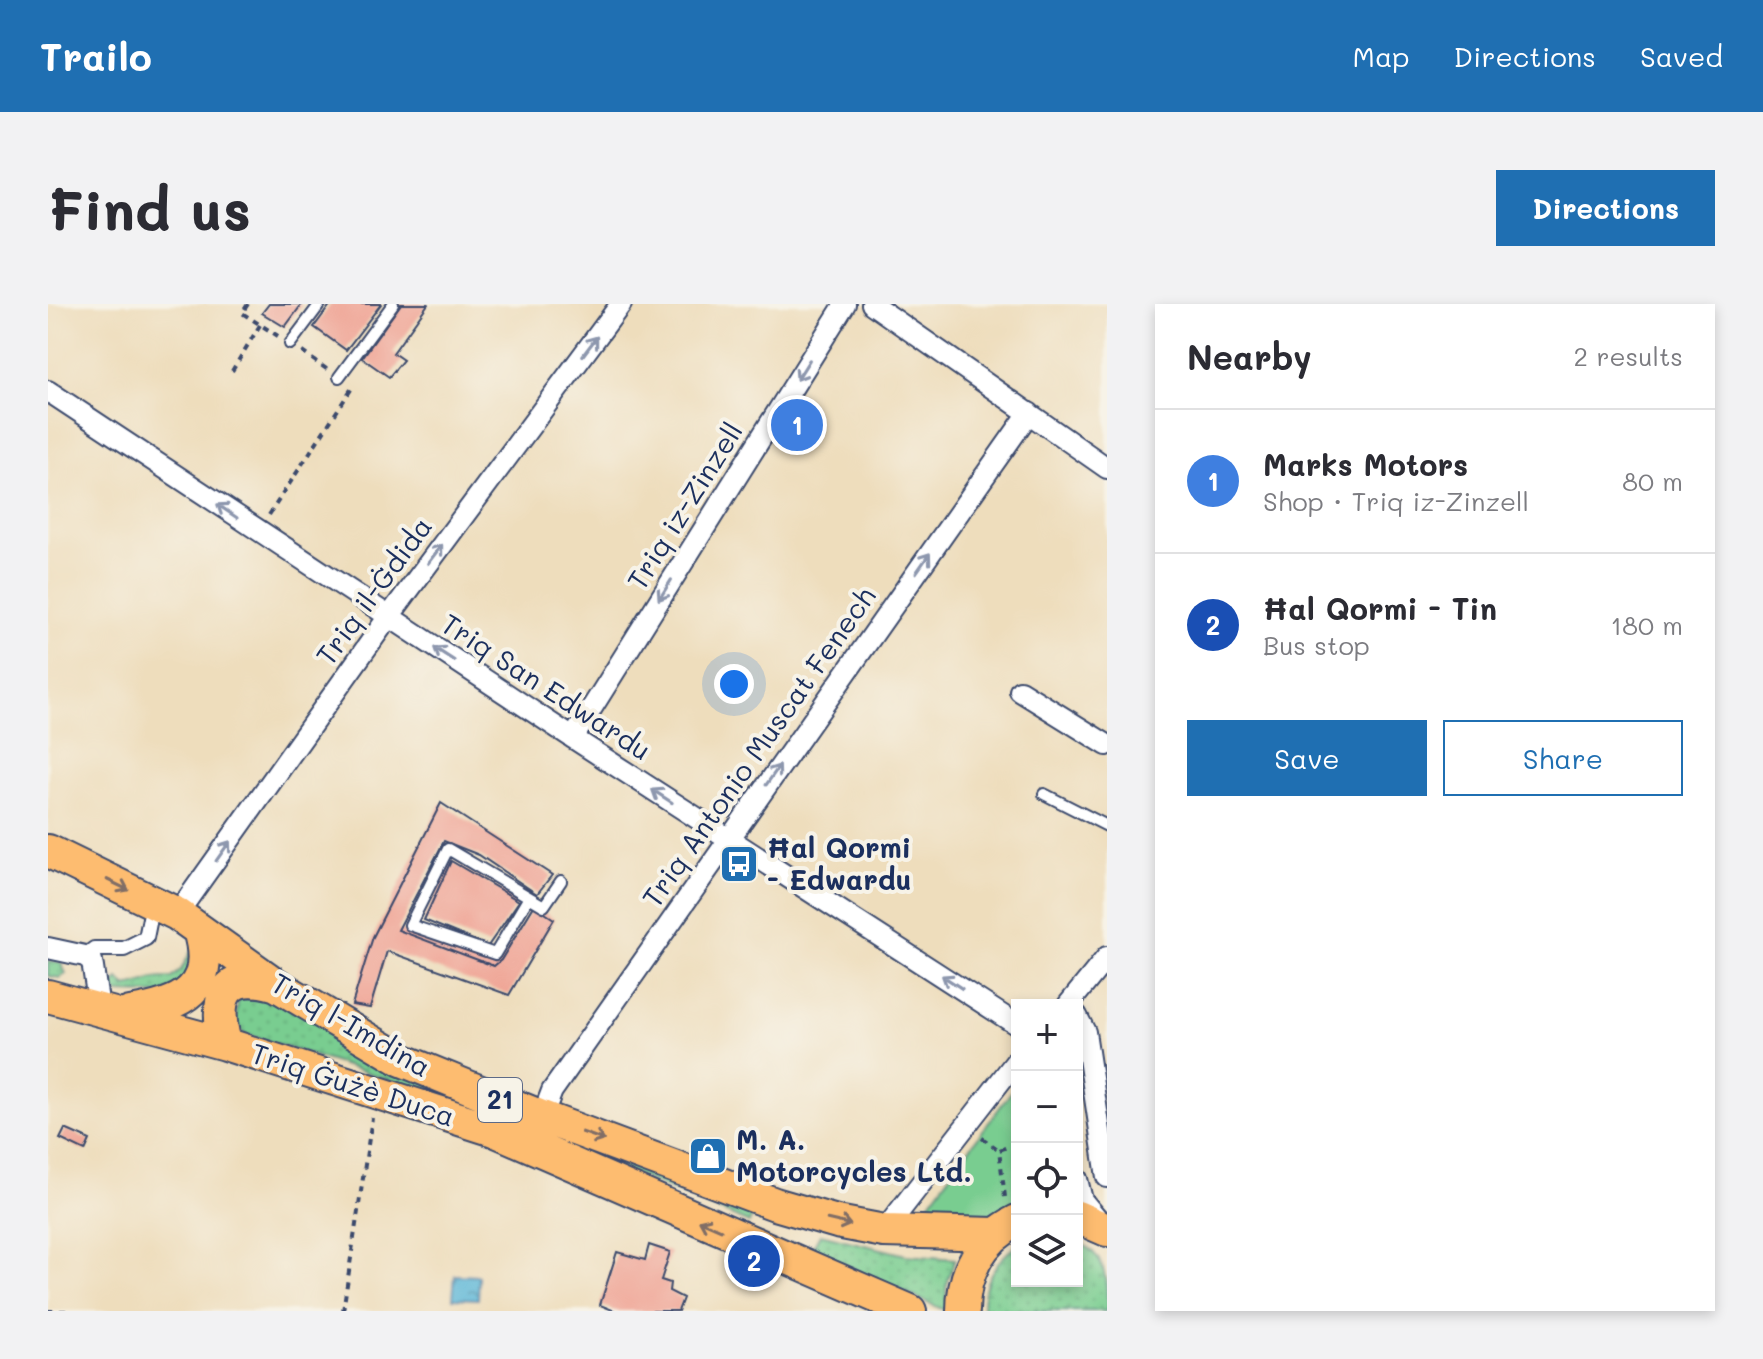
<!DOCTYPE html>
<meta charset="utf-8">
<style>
:root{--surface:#fff;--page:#f2f2f3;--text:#2b2b33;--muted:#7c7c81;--line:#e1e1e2;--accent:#1f6fb2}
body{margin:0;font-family:Mali,sans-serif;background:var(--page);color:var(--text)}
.controls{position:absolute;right:24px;bottom:24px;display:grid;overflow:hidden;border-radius:0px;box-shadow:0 4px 12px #0003}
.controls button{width:72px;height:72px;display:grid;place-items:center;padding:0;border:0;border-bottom:2px solid var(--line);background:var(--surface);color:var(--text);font:40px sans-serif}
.you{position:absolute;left:686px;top:380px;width:28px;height:28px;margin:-20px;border:6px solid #fff;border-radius:50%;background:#1a73e8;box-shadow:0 0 0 12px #1a73e833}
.badge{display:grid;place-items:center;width:52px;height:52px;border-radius:50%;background:var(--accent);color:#fff;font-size:26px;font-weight:700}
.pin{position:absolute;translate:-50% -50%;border:4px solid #fff;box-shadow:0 2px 8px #0006}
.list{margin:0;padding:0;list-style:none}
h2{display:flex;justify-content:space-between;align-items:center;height:104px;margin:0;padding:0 32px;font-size:34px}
h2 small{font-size:26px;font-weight:400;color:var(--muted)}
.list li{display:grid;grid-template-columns:52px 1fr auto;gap:24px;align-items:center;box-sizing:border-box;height:144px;padding:0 32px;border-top:2px solid var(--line)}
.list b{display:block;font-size:30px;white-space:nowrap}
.list p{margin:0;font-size:26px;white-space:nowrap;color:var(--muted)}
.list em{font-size:26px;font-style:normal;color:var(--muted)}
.actions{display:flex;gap:16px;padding:24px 32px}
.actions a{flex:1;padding:18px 0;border:2px solid var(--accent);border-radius:0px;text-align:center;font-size:28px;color:var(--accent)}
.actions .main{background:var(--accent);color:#fff}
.icon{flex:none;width:44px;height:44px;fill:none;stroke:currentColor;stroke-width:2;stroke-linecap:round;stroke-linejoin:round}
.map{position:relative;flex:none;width:1059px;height:1007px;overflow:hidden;border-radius:0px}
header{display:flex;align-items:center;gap:48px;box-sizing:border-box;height:112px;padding:0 40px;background:var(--accent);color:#fff}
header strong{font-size:38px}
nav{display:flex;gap:44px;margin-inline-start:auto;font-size:28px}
.intro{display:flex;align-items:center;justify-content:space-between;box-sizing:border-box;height:192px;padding:0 48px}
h1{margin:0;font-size:56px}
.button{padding:20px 36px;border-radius:0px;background:var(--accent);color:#fff;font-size:28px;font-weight:700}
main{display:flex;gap:48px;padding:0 48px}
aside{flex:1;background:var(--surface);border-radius:0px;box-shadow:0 4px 12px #0003}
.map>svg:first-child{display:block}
</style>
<header>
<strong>Trailo</strong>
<nav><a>Map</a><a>Directions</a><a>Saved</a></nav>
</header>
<div class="intro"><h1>Find us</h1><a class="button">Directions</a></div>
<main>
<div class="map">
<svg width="1059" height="1007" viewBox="0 0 1059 1007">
<defs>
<pattern id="grass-dots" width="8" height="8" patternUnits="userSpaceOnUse" patternTransform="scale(2)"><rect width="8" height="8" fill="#79cd90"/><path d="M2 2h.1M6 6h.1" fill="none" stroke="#68b07f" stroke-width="1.8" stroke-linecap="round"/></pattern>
<pattern id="water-ripples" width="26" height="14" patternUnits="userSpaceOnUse" patternTransform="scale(2)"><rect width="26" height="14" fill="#59b5d7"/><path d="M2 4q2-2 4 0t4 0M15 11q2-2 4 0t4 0" fill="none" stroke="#4994b2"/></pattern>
</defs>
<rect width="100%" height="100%" fill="#f7f3e8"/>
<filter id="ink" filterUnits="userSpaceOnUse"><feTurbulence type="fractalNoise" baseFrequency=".0125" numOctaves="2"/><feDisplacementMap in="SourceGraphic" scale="16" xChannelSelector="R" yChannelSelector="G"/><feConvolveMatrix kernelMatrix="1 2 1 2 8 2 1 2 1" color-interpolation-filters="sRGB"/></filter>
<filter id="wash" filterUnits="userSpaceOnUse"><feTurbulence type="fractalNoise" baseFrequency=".006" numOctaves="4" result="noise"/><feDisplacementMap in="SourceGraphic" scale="32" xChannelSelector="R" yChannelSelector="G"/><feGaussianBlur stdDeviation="1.8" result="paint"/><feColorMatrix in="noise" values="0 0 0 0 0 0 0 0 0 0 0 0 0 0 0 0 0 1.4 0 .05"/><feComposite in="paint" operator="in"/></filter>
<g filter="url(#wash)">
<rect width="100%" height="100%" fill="#eeddbc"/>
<!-- grass -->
<path fill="url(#grass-dots)" stroke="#4a7e77" stroke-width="2" d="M147 640 138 681 111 690 70 689 64 683 71 675 78 683C99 680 99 673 124 674L133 666Z
M0 657 13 659 18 670 12 674 0 672Z
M212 688 546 848 705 910 701 919 470 820 390 791 197 730 188 723 190 696Z
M772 930 858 951 907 955 898 983V1007L763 946Z
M1029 938C1059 950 1059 977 1059 1007H935C934 978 946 958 969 941V977H1029Z"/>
<!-- park -->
<path fill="#79cd90" stroke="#4a7e77" stroke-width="2" d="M969 780V900L943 913 872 912Z"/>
<!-- water -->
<path fill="url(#water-ripples)" stroke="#3a729a" stroke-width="2" d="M407 971 431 972 430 995 405 994Z"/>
<g id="blocks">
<!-- building -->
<path fill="#efa091" d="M221 0H254L237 23 214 9Z
M283 0H333L298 46 266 23Z
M353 0H380L345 49 355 56 341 73 314 54Z
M393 499 504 571 489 590 431 551 396 537 350 626 446 662 453 656 486 602 506 615 461 691 339 647 322 704 304 701 325 633Z
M403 557 471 597 440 642 376 616Z
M17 825 42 836 37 847 12 835Z
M601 941 622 948 613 976 622 979 621 987 635 994 630 1007H567L552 1001 569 948 597 956Z"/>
</g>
</g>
<g filter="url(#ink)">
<use href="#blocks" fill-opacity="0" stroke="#3b496c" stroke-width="2"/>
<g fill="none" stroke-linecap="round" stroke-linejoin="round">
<!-- service casing -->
<g stroke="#3b496c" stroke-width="14">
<path id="service" d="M242 40 272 0
M291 73 345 0
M996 490 1059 522
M481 593 447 650 362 621 400 545 496 602 513 577"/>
</g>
<!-- pedestrian casing -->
<g stroke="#3b496c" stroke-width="18">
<path id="pedestrian" d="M37 652 46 645H76L98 634 105 599"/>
</g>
<!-- minor casing -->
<g stroke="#3b496c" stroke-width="24">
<path id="minor" d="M824 0 1059 164
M0 87 525 434 969 721
M972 387 1059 441
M525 434 797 0
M129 610 334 322 573 0
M0 644 37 652 44 657 51 704
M1020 701 1059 653
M1029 712 1037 728 1059 873
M494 813 504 787 981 109
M1029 875 1034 896 1053 919
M836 927 969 756"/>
</g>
<!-- trunk casing -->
<g stroke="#3b496c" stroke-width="36">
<path id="trunk" d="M0 547 129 610 227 680 354 756 494 813 727 900 789 918 836 927 948 930
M0 692 177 740 446 826 862 1007
M82 709C134 701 169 685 151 626
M177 740C166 695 174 666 226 680
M1029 913 1059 926
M915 1007C915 968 933 935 969 917"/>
</g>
<!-- path -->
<path stroke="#3b496c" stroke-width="4" stroke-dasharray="6 6" stroke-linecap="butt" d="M200 0 194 9 230 32
M254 48 280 66
M184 67 212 21
M221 211 304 84
M934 834 951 846
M957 893 951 846 969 840
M0 1007H20
M295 1007 324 814"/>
<!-- service -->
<use href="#service" stroke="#fff" stroke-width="10"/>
<!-- pedestrian -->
<use href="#pedestrian" stroke="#fff" stroke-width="14"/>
<!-- minor -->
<use href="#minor" stroke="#fff" stroke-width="20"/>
<!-- trunk -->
<use href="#trunk" stroke="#fdbc70" stroke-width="32"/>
</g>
<!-- one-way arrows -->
<defs><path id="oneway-shaft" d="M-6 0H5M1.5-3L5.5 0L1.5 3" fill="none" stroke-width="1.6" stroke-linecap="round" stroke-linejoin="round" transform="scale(2)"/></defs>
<g stroke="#8d97ae">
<use href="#oneway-shaft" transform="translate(542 42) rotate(-53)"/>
<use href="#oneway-shaft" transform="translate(755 66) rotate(122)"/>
<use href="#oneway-shaft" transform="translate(179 207) rotate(-146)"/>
<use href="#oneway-shaft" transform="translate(387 250) rotate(-53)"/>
<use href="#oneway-shaft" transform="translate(875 259) rotate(-55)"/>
<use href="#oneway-shaft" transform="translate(617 286) rotate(122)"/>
<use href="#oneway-shaft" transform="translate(396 350) rotate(-147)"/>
<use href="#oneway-shaft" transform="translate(725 471) rotate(-55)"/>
<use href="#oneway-shaft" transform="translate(614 492) rotate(-147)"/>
<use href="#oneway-shaft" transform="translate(175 547) rotate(-55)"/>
<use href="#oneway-shaft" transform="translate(904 678) rotate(-147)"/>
</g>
<g stroke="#816e66">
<use href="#oneway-shaft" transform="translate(70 581) rotate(26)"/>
<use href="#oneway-shaft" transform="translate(545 832) rotate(20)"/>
<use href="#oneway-shaft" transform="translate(791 918) rotate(13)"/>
<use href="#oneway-shaft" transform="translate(662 921) rotate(-156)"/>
</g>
</g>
<!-- icons -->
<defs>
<g id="bus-square" transform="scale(2)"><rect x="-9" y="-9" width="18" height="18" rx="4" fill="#1f6fb2" stroke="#f7f3e8"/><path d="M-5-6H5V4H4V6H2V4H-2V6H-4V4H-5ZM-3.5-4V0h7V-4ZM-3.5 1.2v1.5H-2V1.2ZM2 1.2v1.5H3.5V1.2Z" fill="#fff"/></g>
<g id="shop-square" transform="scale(2)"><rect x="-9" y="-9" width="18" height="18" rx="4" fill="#1f6fb2" stroke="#f7f3e8"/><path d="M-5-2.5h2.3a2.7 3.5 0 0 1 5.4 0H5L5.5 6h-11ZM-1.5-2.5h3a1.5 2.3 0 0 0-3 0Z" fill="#fff"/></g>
</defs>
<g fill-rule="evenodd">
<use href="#bus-square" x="691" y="560"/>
<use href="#shop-square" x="660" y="852"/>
</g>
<g text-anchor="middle" stroke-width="8" stroke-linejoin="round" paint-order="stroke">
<!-- shield labels -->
<rect fill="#f7f3e8" stroke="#5d6a87" stroke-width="2" x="430" y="774" width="44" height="44" rx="6"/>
<g font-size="26" font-weight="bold" fill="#1b2f5e">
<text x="452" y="805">21</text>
</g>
<!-- street labels -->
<g font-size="28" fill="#1b2f5e" stroke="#f7f3e8">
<text transform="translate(637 202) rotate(-58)" y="10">Triq iz-Zinzell</text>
<text transform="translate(326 287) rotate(-54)" y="10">Triq il-Ġdida</text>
<text transform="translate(498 383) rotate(33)" y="10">Triq San Edwardu</text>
<text transform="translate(711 443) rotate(-55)" y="10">Triq Antonio Muscat Fenech</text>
<text transform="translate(303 721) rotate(30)" y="10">Triq l-Imdina</text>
<text transform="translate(305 781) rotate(18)" y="10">Triq Ġużè Duca</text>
</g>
<!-- poi labels -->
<g font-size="28" font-weight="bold" fill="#1b2f5e" stroke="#f7f3e8" text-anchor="start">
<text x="719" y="554">Ħal Qormi<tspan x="719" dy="32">- Edwardu</tspan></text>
<text x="688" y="846">M. A.<tspan x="688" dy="32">Motorcycles Ltd.</tspan></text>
</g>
</g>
</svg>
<div class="controls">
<button>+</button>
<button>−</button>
<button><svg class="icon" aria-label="locate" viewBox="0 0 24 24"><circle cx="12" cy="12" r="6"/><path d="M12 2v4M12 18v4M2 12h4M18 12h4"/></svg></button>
<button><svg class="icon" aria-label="layers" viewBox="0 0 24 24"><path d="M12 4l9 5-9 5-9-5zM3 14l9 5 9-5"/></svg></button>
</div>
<div class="you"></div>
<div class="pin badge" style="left:749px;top:121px;background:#3f7fe0">1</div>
<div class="pin badge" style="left:706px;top:957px;background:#1a4fb4">2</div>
</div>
<aside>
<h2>Nearby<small>2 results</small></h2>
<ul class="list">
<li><span class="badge" style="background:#3f7fe0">1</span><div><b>Marks Motors</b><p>Shop · Triq iz-Zinzell</p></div><em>80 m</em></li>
<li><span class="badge" style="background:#1a4fb4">2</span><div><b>Ħal Qormi - Tin</b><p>Bus stop</p></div><em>180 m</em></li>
</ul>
<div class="actions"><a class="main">Save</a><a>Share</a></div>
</aside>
</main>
